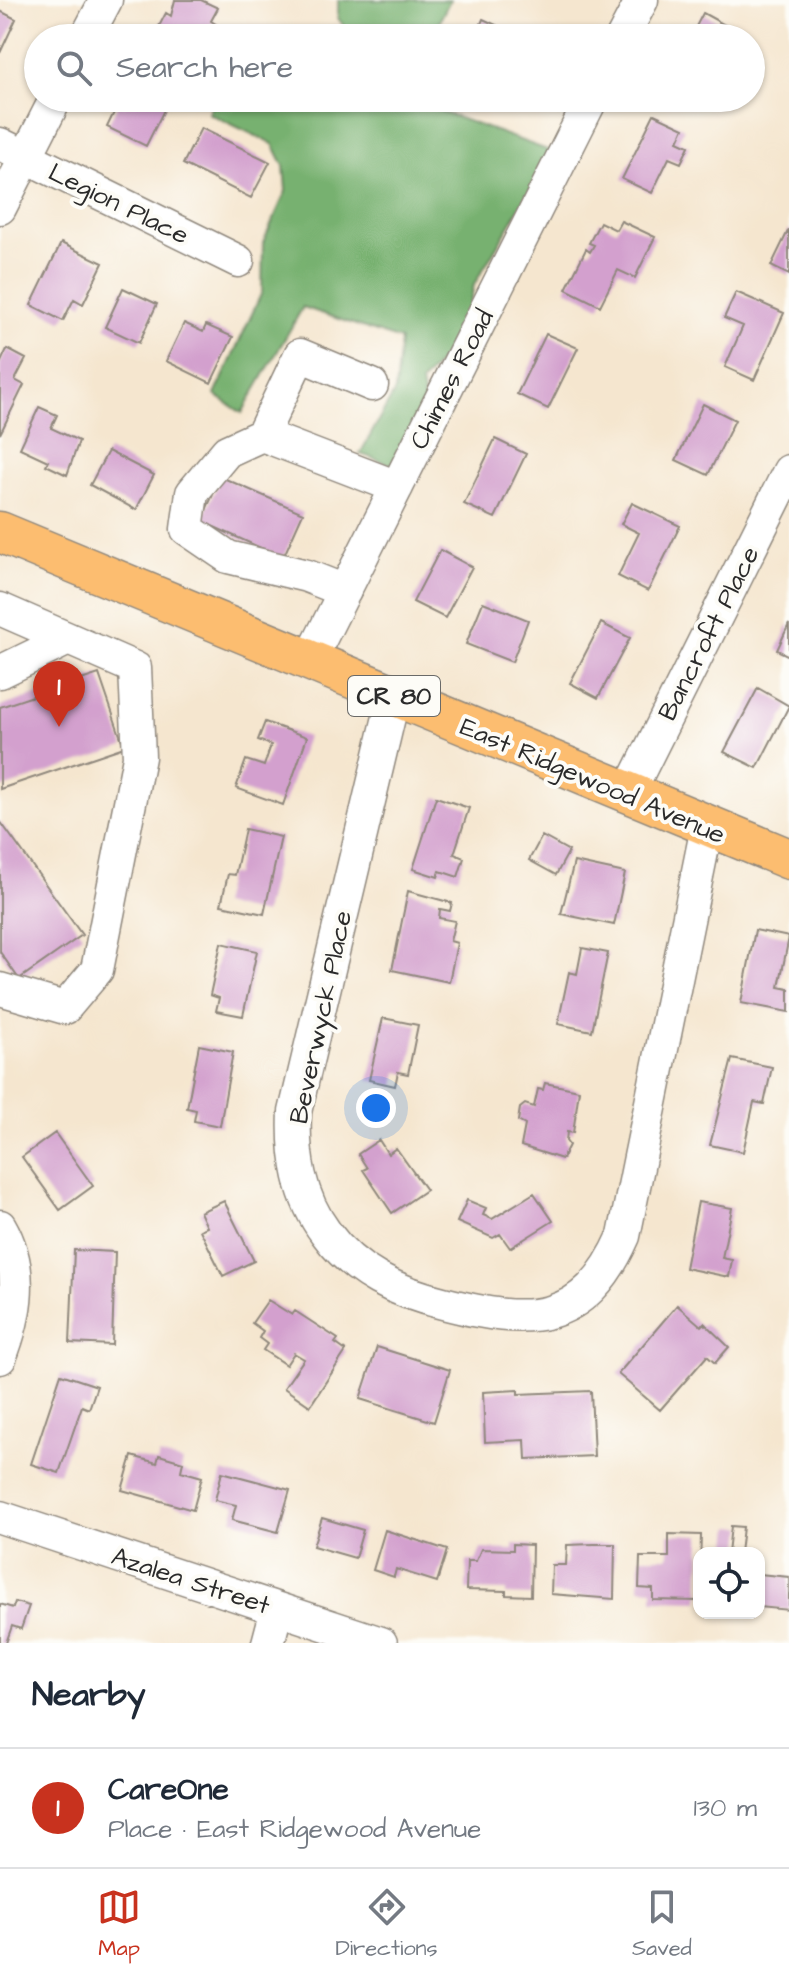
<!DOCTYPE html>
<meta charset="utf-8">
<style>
:root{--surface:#fff;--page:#f2f2f3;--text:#1f2937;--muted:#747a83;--line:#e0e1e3;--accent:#c8321e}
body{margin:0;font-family:"Architects Daughter",sans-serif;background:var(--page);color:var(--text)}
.controls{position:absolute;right:24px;bottom:24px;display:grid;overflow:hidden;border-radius:16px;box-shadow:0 2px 6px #0004}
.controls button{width:72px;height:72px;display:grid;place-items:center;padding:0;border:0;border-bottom:2px solid var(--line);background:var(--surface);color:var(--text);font:40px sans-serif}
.you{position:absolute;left:376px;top:1108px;width:28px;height:28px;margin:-20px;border:6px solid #fff;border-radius:50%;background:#1a73e8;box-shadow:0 0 0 12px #1a73e833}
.badge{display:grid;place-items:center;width:52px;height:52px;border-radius:50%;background:var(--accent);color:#fff;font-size:26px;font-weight:700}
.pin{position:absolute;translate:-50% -66px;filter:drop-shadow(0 2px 4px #0008)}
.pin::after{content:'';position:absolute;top:42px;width:28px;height:24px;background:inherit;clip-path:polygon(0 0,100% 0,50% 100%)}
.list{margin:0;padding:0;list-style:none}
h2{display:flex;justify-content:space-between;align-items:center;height:104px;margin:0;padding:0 32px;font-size:34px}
h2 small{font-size:26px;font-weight:400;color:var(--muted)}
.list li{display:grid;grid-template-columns:52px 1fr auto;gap:24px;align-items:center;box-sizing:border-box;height:120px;padding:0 32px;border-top:2px solid var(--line)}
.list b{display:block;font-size:30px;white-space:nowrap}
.list p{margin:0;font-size:26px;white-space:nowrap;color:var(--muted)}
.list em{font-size:26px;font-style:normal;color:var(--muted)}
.icon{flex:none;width:44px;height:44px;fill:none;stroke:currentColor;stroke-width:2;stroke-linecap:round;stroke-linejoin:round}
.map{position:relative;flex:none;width:789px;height:1643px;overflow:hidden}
.search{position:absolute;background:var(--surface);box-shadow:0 2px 6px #0004;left:24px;right:24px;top:24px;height:88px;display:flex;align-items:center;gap:20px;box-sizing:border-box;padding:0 28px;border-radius:44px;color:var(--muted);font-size:30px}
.sheet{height:224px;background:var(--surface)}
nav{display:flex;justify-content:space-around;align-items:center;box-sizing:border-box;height:112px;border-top:2px solid var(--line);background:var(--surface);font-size:22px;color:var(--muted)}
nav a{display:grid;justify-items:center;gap:4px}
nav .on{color:var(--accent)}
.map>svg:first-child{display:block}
</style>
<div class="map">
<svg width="789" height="1643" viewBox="0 0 789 1643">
<rect width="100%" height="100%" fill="#fdfcf7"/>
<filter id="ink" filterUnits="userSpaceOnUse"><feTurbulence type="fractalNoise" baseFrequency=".0125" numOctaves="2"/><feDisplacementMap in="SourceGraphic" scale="16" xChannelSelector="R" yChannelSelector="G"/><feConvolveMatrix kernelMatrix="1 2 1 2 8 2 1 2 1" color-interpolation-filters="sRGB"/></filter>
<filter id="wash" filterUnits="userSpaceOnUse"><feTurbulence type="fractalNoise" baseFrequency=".006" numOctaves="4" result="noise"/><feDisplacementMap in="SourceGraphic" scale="32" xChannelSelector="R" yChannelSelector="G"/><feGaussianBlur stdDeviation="1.8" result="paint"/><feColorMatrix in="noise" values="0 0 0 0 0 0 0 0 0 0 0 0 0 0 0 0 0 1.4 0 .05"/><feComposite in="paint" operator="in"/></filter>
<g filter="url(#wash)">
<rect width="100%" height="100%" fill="#f5e6cf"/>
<!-- forest -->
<path fill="#77b16f" stroke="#516e4d" stroke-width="2" d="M338 0H450L431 38H334L345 28 338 18Z
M215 98H253L283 111 290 98H429L431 108 553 152 474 285 463 335 421 383 425 405 399 467 360 454 395 391 400 340 303 307 242 413 215 395 262 292 263 243 286 191 284 166 273 144 208 113Z"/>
<g id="blocks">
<!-- building -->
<path fill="#d3a0ce" d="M175 0H201L218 8 211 21 219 26 212 38 188 34 186 38H158L160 34 156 32 166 13 171 16Z
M0 11 16 19 0 53Z
M703 13 741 34 739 38H690Z
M483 19 524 38H475Z
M129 98H170L146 146 107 127 119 102 125 106Z
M654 114 684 128 678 141 689 146 681 163 669 158 652 193 622 179Z
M201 128 270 162 251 198 183 164Z
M621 221 655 237 635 278 618 270 600 306 566 289 586 249 590 252 594 245 589 243 600 222 616 230Z
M789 229V275L771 266Z
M61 243 103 263 83 304 74 299 63 321 31 305Z
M123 288 157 304 139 343 105 327Z
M736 292 784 313 754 380 725 367 743 326 724 318Z
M184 323 203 332 206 325 233 337 211 383 166 361Z
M546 334 578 348 548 409 517 394Z
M7 349 26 359 15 380 24 385 0 434V364Z
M703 404 735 420 708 475 676 460Z
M39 407 57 415 51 428 79 441 67 475 46 465 48 461 20 448Z
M495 439 526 454 495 518 464 504Z
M108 451 154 475 136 510 90 485Z
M221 477 303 513 283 558 201 521Z
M632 503 680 526 648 591 618 576 639 533 621 524Z
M440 550 472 567 445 618 413 602Z
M483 602 528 620 512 662 466 644Z
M601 623 630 638 598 698 570 683Z
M789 624V656L777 650Z
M99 674 124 747 0 789V707Z
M758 688 789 706 757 768 724 752Z
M265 722 307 737 283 805 236 788 246 760 264 766 271 745 258 740Z
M436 797 469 808 454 854 464 858 458 877 440 871 438 877 413 869Z
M0 821 82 935 19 979 0 952Z
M245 829 281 837 264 914 221 905 228 874 235 875Z
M542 836 569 851 556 875 529 860Z
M574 862 625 873 614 925 561 914Z
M408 891 452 903 450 911 440 909 439 918 455 921 450 941 457 943 449 982 392 970Z
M755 930 789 937 779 987 789 989V1012L741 1003Z
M221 943 257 951 243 1016 216 1011 219 998 210 995Z
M582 948 608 953 592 1031 558 1024 569 972 577 974Z
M383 1018 418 1025 408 1074 398 1072 395 1086 369 1080Z
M199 1045 233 1052 220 1126 194 1121 196 1110 187 1108Z
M732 1059 772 1067 764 1104 754 1102 743 1152 710 1145Z
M545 1083 579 1090 573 1133 567 1132 566 1141 569 1145 562 1159 521 1146 525 1125 518 1121 520 1108 525 1104 534 1107 538 1089 543 1090Z
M55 1133 93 1186 60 1210 22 1157Z
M379 1140 388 1154 396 1148 426 1190 392 1213 363 1170 367 1168 358 1154Z
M534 1193 553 1221 510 1248 500 1234 493 1238 457 1222 467 1200 486 1208 483 1215 492 1219Z
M224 1201 254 1261 223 1276 200 1230 207 1227 200 1212Z
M698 1202 732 1208 722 1258 732 1260 729 1277 685 1268Z
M74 1250 115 1252 112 1345 70 1343Z
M268 1300 292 1315 295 1311 338 1339 335 1343 346 1351 310 1406 284 1388 304 1359 294 1353 286 1365 263 1350 267 1344 259 1338 263 1331 252 1323Z
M677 1305 701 1326 704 1323 729 1347 715 1363 707 1356 660 1410 618 1374Z
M377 1347 450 1370 434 1422 360 1399Z
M61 1374 97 1386 89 1409 82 1406 59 1473 31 1464Z
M518 1390V1394L591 1391 594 1456 526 1459 525 1440 485 1442 483 1392Z
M159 1455 183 1462 181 1471 202 1477 193 1510 122 1490 132 1456 157 1463Z
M222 1472 290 1490 278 1532 232 1520 236 1505 215 1500Z
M322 1518 363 1530 355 1558 313 1546Z
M731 1526 743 1527 740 1553H728Z
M385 1530 447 1550 437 1582 396 1569 394 1577 373 1570Z
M669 1534 701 1535 699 1601 653 1600V1589L639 1588 640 1557H669Z
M513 1544 532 1545 531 1596 506 1595V1591L466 1590 467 1561H476L481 1549 513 1550Z
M594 1544H615L614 1599 551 1594 552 1565H566L567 1545Z
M759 1574 789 1577V1610L759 1607Z
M15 1602 29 1606 21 1629 12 1626 6 1643H0V1604L13 1608Z"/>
</g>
</g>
<g filter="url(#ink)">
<use href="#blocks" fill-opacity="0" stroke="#90887d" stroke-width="2"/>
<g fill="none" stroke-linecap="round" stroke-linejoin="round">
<!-- minor casing -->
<g stroke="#90887d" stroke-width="35">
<path id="minor" d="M86 38 106 0
M622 38 642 0
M0 144 238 261
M0 208 56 98
M372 385 300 355 262 435 397 487
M262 435 227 451 192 493 187 529 228 557 307 576 345 591
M0 609 135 668 139 757 97 970 65 1008 0 989
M310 660 592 98
M0 672 68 639
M394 696 295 1112C293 1155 299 1197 326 1233 355 1273 397 1292 443 1303 528 1325 584 1327 624 1236L707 827
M628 794 789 471
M0 1226C25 1269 17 1315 0 1358
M0 1517 381 1643
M268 1643 277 1609"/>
</g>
<!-- major casing -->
<g stroke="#90887d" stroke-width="43">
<path id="major" d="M0 532 789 859"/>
</g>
<!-- minor -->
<use href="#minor" stroke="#fff" stroke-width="32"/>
<!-- major -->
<use href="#major" stroke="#fcbd6f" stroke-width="40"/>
</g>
</g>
<g text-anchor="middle" stroke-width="8" stroke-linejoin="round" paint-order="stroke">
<!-- shield labels -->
<rect fill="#fdfcf7" stroke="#6a6a68" stroke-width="2" x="348" y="676" width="92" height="40" rx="6"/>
<g font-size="24" font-weight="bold" fill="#2b2b2b">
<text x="394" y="704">CR 80</text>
</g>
<!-- street labels -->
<g font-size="26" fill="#2b2b2b" stroke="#fdfcf7">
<text transform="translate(119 203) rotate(26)" y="9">Legion Place</text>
<text transform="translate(451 379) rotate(-63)" y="9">Chimes Road</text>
<text transform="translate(708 633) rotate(-63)" y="9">Bancroft Place</text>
<text transform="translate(593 780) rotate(23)" y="9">East Ridgewood Avenue</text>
<text transform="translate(320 1017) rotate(-78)" y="9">Beverwyck Place</text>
<text transform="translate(191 1580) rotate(18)" y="9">Azalea Street</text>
</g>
</g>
</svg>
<div class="controls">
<button><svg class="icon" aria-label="locate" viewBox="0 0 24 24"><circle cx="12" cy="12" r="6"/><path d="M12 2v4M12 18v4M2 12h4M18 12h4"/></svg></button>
</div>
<div class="you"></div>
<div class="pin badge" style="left:59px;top:727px">1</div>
<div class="search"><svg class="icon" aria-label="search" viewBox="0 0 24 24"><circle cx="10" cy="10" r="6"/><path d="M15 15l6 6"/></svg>Search here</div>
</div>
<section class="sheet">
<h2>Nearby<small></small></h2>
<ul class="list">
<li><span class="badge">1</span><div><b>CareOne</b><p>Place · East Ridgewood Avenue</p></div><em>130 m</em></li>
</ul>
</section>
<nav>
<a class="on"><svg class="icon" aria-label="map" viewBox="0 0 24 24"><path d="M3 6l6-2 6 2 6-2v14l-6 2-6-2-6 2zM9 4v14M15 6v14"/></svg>Map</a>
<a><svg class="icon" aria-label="directions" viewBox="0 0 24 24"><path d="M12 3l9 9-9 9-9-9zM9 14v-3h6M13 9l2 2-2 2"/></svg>Directions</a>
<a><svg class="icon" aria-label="saved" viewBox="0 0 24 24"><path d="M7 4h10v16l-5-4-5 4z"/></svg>Saved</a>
</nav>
